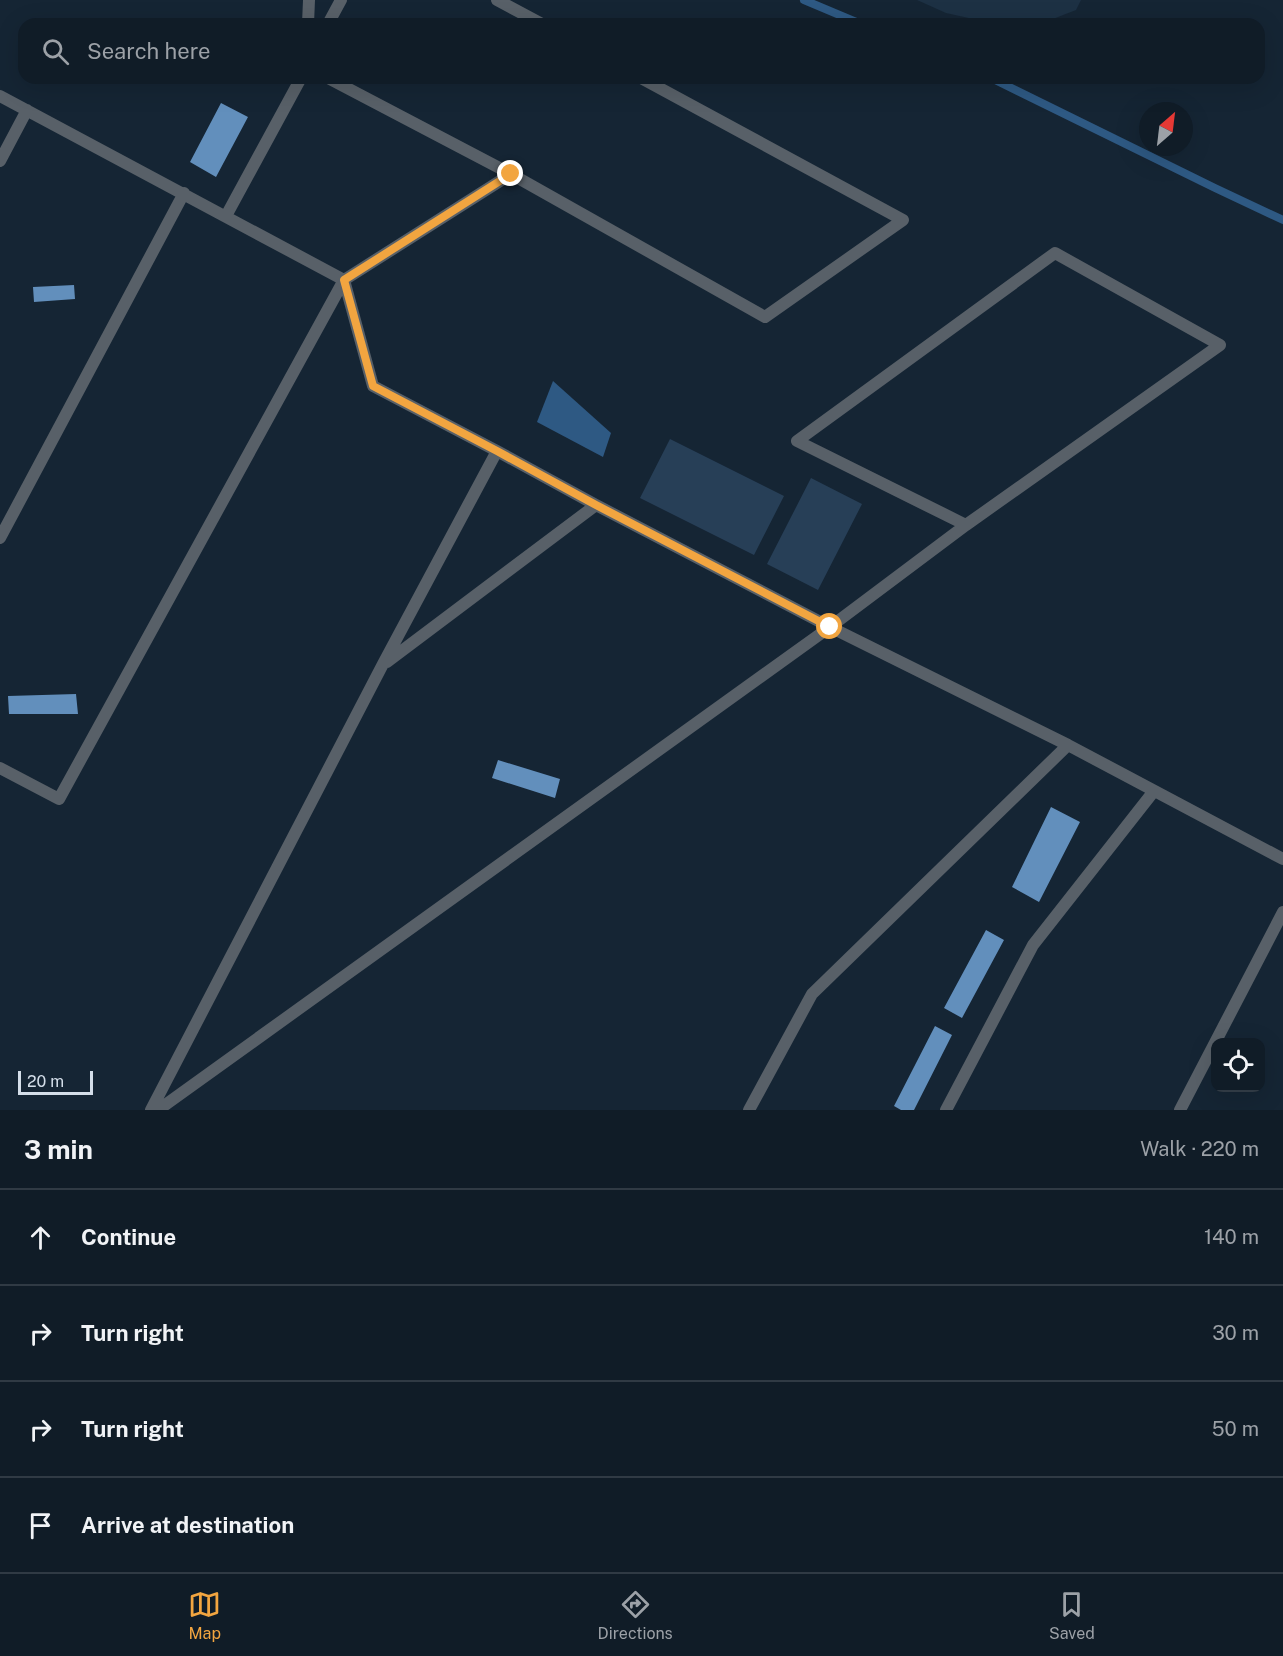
<!DOCTYPE html>
<meta charset="utf-8">
<style>
:root{--surface:#101c27;--page:#1e2933;--text:#f1f3f6;--muted:#9ca1a7;--line:#303a44;--accent:#f2a540}
body{margin:0;font-family:"Public Sans",sans-serif;background:var(--page);color:var(--text)}
.controls{position:absolute;right:18px;bottom:18px;display:grid;overflow:hidden;border-radius:12px;box-shadow:0 6px 24px #0002}
.controls button{width:54px;height:54px;display:grid;place-items:center;padding:0;border:0;border-bottom:2px solid var(--line);background:var(--surface);color:var(--text);font:30px sans-serif}
.compass{position:absolute;left:1139px;top:102px;width:54px;height:54px;border-radius:50%;background:var(--surface);box-shadow:0 6px 24px #0002;rotate:28deg}
.scale{position:absolute;left:18px;bottom:15px;width:75px;box-sizing:border-box;padding-left:6px;border:3px solid #d4dee9;border-top:0;font-size:16px;line-height:21px;white-space:nowrap;color:#d4dee9;-webkit-text-stroke:4px #152534;paint-order:stroke}
.stop{position:absolute;width:18px;height:18px;margin:-14px;border:4px solid #f2a540;border-radius:50%;background:#fff}
.stop.end{background:#f2a540;border-color:#fff;box-shadow:0 2px 6px #0008}
.list{margin:0;padding:0;list-style:none}
h2{display:flex;justify-content:space-between;align-items:center;height:78px;margin:0;padding:0 24px;font-size:26px}
h2 small{font-size:20px;font-weight:400;color:var(--muted)}
.list li{display:grid;grid-template-columns:39px 1fr auto;gap:18px;align-items:center;box-sizing:border-box;height:96px;padding:0 24px;border-top:2px solid var(--line)}
.list b{display:block;font-size:22px;white-space:nowrap}
.list em{font-size:20px;font-style:normal;color:var(--muted)}
.icon{flex:none;width:33px;height:33px;fill:none;stroke:currentColor;stroke-width:2;stroke-linecap:round;stroke-linejoin:round}
.map{position:relative;flex:none;width:1283px;height:1110px;overflow:hidden}
.search{position:absolute;background:var(--surface);box-shadow:0 6px 24px #0002;left:18px;right:18px;top:18px;height:66px;display:flex;align-items:center;gap:15px;box-sizing:border-box;padding:0 21px;border-radius:18px;color:var(--muted);font-size:22px}
.sheet{height:462px;background:var(--surface)}
nav{display:flex;justify-content:space-around;align-items:center;box-sizing:border-box;height:84px;border-top:2px solid var(--line);background:var(--surface);font-size:16px;color:var(--muted)}
nav a{display:grid;justify-items:center;gap:3px}
nav .on{color:var(--accent)}
.map>svg:first-child{display:block}
</style>
<div class="map">
<svg width="1283" height="1110" viewBox="0 0 1283 1110">
<rect width="100%" height="100%" fill="#152534"/>
<!-- built -->
<path fill="#1d3144" d="M917 0H1081L1076 10 1040 24H996L946 13Z"/>
<!-- green -->
<path fill="#273f57" d="M670 439 784 496 754 555 640 498Z
M811 478 862 504 818 590 767 564Z"/>
<!-- water -->
<path fill="#2e5983" d="M553 381 611 433 603 457 537 422Z"/>
<g fill="none" stroke-linecap="round" stroke-linejoin="round">
<!-- stream -->
<path stroke="#2e5983" stroke-width="8" d="M804 0 861 24
M991 78 1215 188 1283 220"/>
</g>
<!-- building -->
<path fill="#628fbc" d="M221 103 248 117 216 177 190 162Z
M74 285 75 299 34 302 33 287Z
M76 694 78 714H9L8 696Z
M498 760 560 779 555 798 492 778Z
M1051 807 1080 822 1039 902 1012 887Z
M986 930 1004 940 962 1018 944 1008Z
M935 1026 952 1035 914 1110H901L894 1106Z"/>
<g fill="none" stroke-linecap="round" stroke-linejoin="round">
<!-- lane -->
<path stroke="#586068" stroke-width="12" d="M497 0 542 24
M308 24 309 0
M328 24 341 0
M328 78 511 174
M0 96 344 280 373 386 497 451 596 505 830 627 1068 745 1283 859
M0 161 27 110
M226 216 301 78
M1055 253 1220 345 966 525 797 441Z
M0 538 184 193
M387 662 596 505
M0 768 59 799 344 280 511 174 765 317 903 220 641 78
M151 1110 383 664 497 451
M158 1110 830 627 966 525
M749 1110 812 994 1068 745
M946 1110 1033 945 1154 791
M1180 1110 1283 912"/>
</g>
<g fill="none" stroke-linecap="round" stroke-linejoin="round">
<!-- route -->
<path stroke="#f2a540" stroke-width="8" d="M511 174 344 280 373 386 497 451 596 505 830 627"/>
</g>
</svg>
<div class="controls">
<button><svg class="icon" aria-label="locate" viewBox="0 0 24 24"><circle cx="12" cy="12" r="6"/><path d="M12 2v4M12 18v4M2 12h4M18 12h4"/></svg></button>
</div>
<svg class="compass" viewBox="-18 -18 36 36"><path d="M0-13l5 13h-10z" fill="#e53935"/><path d="M0 13l5-13h-10z" fill="#9ca1a7"/></svg>
<div class="scale">20 m</div>
<div class="stop" style="left:830px;top:627px"></div>
<div class="stop end" style="left:511px;top:174px"></div>
<div class="search"><svg class="icon" aria-label="search" viewBox="0 0 24 24"><circle cx="10" cy="10" r="6"/><path d="M15 15l6 6"/></svg>Search here</div>
</div>
<section class="sheet">
<h2>3 min<small>Walk · 220 m</small></h2>
<ul class="list">
<li><svg class="icon" aria-label="ahead" viewBox="0 0 24 24"><path d="M12 20V5M6 11l6-6 6 6"/></svg><div><b>Continue</b></div><em>140 m</em></li>
<li><svg class="icon" aria-label="right" viewBox="0 0 24 24"><path d="M7 20v-9h11M14 6l5 5-5 5"/></svg><div><b>Turn right</b></div><em>30 m</em></li>
<li><svg class="icon" aria-label="right" viewBox="0 0 24 24"><path d="M7 20v-9h11M14 6l5 5-5 5"/></svg><div><b>Turn right</b></div><em>50 m</em></li>
<li><svg class="icon" aria-label="arrive" viewBox="0 0 24 24"><path d="M6 21V4h12l-3 4 3 4H6"/></svg><div><b>Arrive at destination</b></div></li>
</ul>
</section>
<nav>
<a class="on"><svg class="icon" aria-label="map" viewBox="0 0 24 24"><path d="M3 6l6-2 6 2 6-2v14l-6 2-6-2-6 2zM9 4v14M15 6v14"/></svg>Map</a>
<a><svg class="icon" aria-label="directions" viewBox="0 0 24 24"><path d="M12 3l9 9-9 9-9-9zM9 14v-3h6M13 9l2 2-2 2"/></svg>Directions</a>
<a><svg class="icon" aria-label="saved" viewBox="0 0 24 24"><path d="M7 4h10v16l-5-4-5 4z"/></svg>Saved</a>
</nav>
